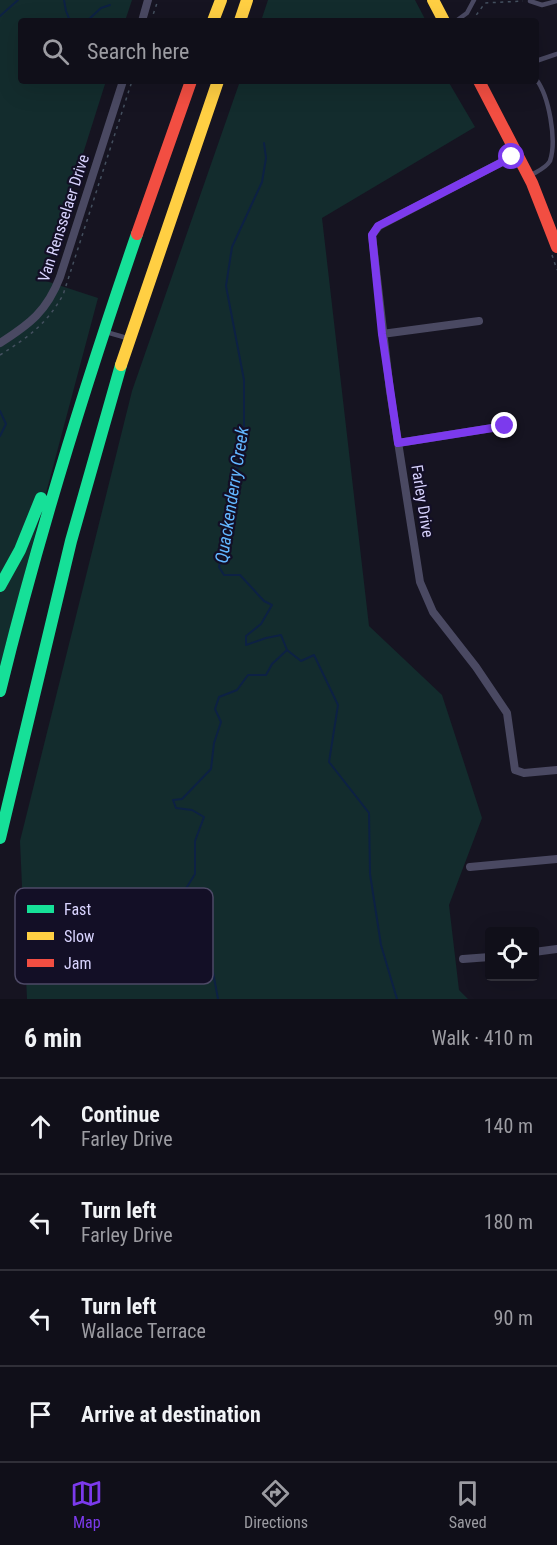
<!DOCTYPE html>
<meta charset="utf-8">
<style>
:root{--surface:#100f19;--page:#1e1d26;--text:#f1f3f6;--muted:#9c9ca2;--line:#302f38;--accent:#7c3aed}
body{margin:0;font-family:"Roboto Condensed",sans-serif;background:var(--page);color:var(--text)}
.controls{position:absolute;right:18px;bottom:18px;display:grid;overflow:hidden;border-radius:6px;box-shadow:0 6px 24px #0002}
.controls button{width:54px;height:54px;display:grid;place-items:center;padding:0;border:0;border-bottom:2px solid var(--line);background:var(--surface);color:var(--text);font:30px sans-serif}
.stop{position:absolute;width:18px;height:18px;margin:-14px;border:4px solid #7c3aed;border-radius:50%;background:#fff}
.stop.end{background:#7c3aed;border-color:#fff;box-shadow:0 2px 6px #0008}
.list{margin:0;padding:0;list-style:none}
h2{display:flex;justify-content:space-between;align-items:center;height:78px;margin:0;padding:0 24px;font-size:26px}
h2 small{font-size:20px;font-weight:400;color:var(--muted)}
.list li{display:grid;grid-template-columns:39px 1fr auto;gap:18px;align-items:center;box-sizing:border-box;height:96px;padding:0 24px;border-top:2px solid var(--line)}
.list b{display:block;font-size:22px;white-space:nowrap}
.list p{margin:0;font-size:20px;white-space:nowrap;color:var(--muted)}
.list em{font-size:20px;font-style:normal;color:var(--muted)}
.icon{flex:none;width:33px;height:33px;fill:none;stroke:currentColor;stroke-width:2;stroke-linecap:round;stroke-linejoin:round}
.map{position:relative;flex:none;width:557px;height:999px;overflow:hidden}
.search{position:absolute;background:var(--surface);box-shadow:0 6px 24px #0002;left:18px;right:18px;top:18px;height:66px;display:flex;align-items:center;gap:15px;box-sizing:border-box;padding:0 21px;border-radius:6px;color:var(--muted);font-size:22px}
.sheet{height:462px;background:var(--surface)}
nav{display:flex;justify-content:space-around;align-items:center;box-sizing:border-box;height:84px;border-top:2px solid var(--line);background:var(--surface);font-size:16px;color:var(--muted)}
nav a{display:grid;justify-items:center;gap:3px}
nav .on{color:var(--accent)}
.map>svg:first-child{display:block}
</style>
<div class="map">
<svg width="557" height="999" viewBox="0 0 557 999">
<rect width="100%" height="100%" fill="#161421"/>
<!-- green -->
<path fill="#132c2d" d="M0 0H132L125 21H21V81H106L43 280 98 298 0 666Z
M268 0H415L426 21H261Z
M240 81H448L475 127 322 218 369 626 442 695 482 818 449 905 459 990 468 999H27L20 841 132 391Z"/>
<g fill="none" stroke-linecap="round" stroke-linejoin="round">
<!-- stream -->
<path stroke="#0d2144" stroke-width="2" d="M64 0 66 11 70 21
M0 16 18 0
M87 21 101 8 110 5
M0 411 6 424 0 436
M287 650 301 661 314 655 338 705 329 762 369 813 370 874 381 945 397 999
M218 999 206 935 200 916 177 925 179 900 195 874V841L204 817 192 810 176 808 173 800 182 799 211 769 214 743 221 722 215 709 219 697 237 690 248 675H266L272 664 287 650 281 635 266 638 246 645V636L261 624 272 605 264 601 240 575H224L219 567 226 537V510L244 444V380L226 286 232 247 262 182 266 158 264 143"/>
<!-- path -->
<path stroke="#44505f" stroke-width="1.5" stroke-dasharray="3 4.5" stroke-linecap="butt" d="M151 21 158 0
M472 21 485 3 523 1
M552 255 557 270
M0 355C28 337 46 325 63 295L132 81"/>
<!-- lane -->
<path stroke="#4a4962" stroke-width="4.5" d="M530 1 542 5 557 1
M456 21 467 13 474 0
M536 61 557 54
M531 175C538 171 546 168 550 161 557 140 549 96 536 79
M106 332 127 338"/>
<!-- street -->
<path stroke="#4a4962" stroke-width="8" d="M142 21 148 0
M519 153 379 226 372 235 390 391 420 582 433 612 476 667 507 713 515 770 524 773 557 770
M382 334 479 321
M0 343C30 324 47 311 60 277L123 81
M398 443 505 426
M470 867 557 859
M534 952 557 949
M463 959 490 957"/>
<!-- fast -->
<path stroke="#16e098" stroke-width="12" d="M0 586 20 550 41 498
M0 691C38 536 85 385 137 234
M0 838 71 541 121 365"/>
<!-- slow -->
<path stroke="#ffcf43" stroke-width="12" d="M433 0 444 21
M213 21 221 0
M240 21 247 0
M121 365 218 81"/>
<!-- jam -->
<path stroke="#f24e42" stroke-width="12" d="M479 81 532 183 557 247
M137 234 191 81"/>
</g>
<g fill="none" stroke-linecap="round" stroke-linejoin="round">
<!-- route -->
<path stroke="#7c3aed" stroke-width="8" d="M505 426 398 443 382 334 372 235 378 226 512 157"/>
</g>
<g text-anchor="middle" stroke-width="4.5" stroke-linejoin="round" paint-order="stroke">
<!-- street labels -->
<g font-size="16" fill="#d9d4ff" stroke="#130f26">
<text transform="translate(63 218) rotate(-72)" y="6">Van Rensselaer Drive</text>
<text transform="translate(423 501) rotate(81)" y="6">Farley Drive</text>
</g>
<!-- water labels -->
<g font-size="18" font-style="italic" fill="#62b6ff" stroke="#130f26">
<text transform="translate(232 495) rotate(-81)" y="6">Quackenderry Creek</text>
</g>
</g>
<!-- legend -->
<rect x="15" y="888" width="198" height="96" rx="9" fill="#130f26" stroke="#4e4a67" stroke-width="1.5"/>
<rect x="27" y="905" width="27" height="8" fill="#16e098"/>
<rect x="27" y="932" width="27" height="8" fill="#ffcf43"/>
<rect x="27" y="959" width="27" height="8" fill="#f24e42"/>
<g font-size="16" fill="#d9d4ff">
<text x="64" y="915">Fast</text>
<text x="64" y="942">Slow</text>
<text x="64" y="969">Jam</text>
</g>
</svg>
<div class="controls">
<button><svg class="icon" aria-label="locate" viewBox="0 0 24 24"><circle cx="12" cy="12" r="6"/><path d="M12 2v4M12 18v4M2 12h4M18 12h4"/></svg></button>
</div>
<div class="stop" style="left:512px;top:157px"></div>
<div class="stop end" style="left:505px;top:426px"></div>
<div class="search"><svg class="icon" aria-label="search" viewBox="0 0 24 24"><circle cx="10" cy="10" r="6"/><path d="M15 15l6 6"/></svg>Search here</div>
</div>
<section class="sheet">
<h2>6 min<small>Walk · 410 m</small></h2>
<ul class="list">
<li><svg class="icon" aria-label="ahead" viewBox="0 0 24 24"><path d="M12 20V5M6 11l6-6 6 6"/></svg><div><b>Continue</b><p>Farley Drive</p></div><em>140 m</em></li>
<li><svg class="icon" aria-label="left" viewBox="0 0 24 24"><path d="M17 20v-9H6M10 6l-5 5 5 5"/></svg><div><b>Turn left</b><p>Farley Drive</p></div><em>180 m</em></li>
<li><svg class="icon" aria-label="left" viewBox="0 0 24 24"><path d="M17 20v-9H6M10 6l-5 5 5 5"/></svg><div><b>Turn left</b><p>Wallace Terrace</p></div><em>90 m</em></li>
<li><svg class="icon" aria-label="arrive" viewBox="0 0 24 24"><path d="M6 21V4h12l-3 4 3 4H6"/></svg><div><b>Arrive at destination</b></div></li>
</ul>
</section>
<nav>
<a class="on"><svg class="icon" aria-label="map" viewBox="0 0 24 24"><path d="M3 6l6-2 6 2 6-2v14l-6 2-6-2-6 2zM9 4v14M15 6v14"/></svg>Map</a>
<a><svg class="icon" aria-label="directions" viewBox="0 0 24 24"><path d="M12 3l9 9-9 9-9-9zM9 14v-3h6M13 9l2 2-2 2"/></svg>Directions</a>
<a><svg class="icon" aria-label="saved" viewBox="0 0 24 24"><path d="M7 4h10v16l-5-4-5 4z"/></svg>Saved</a>
</nav>
